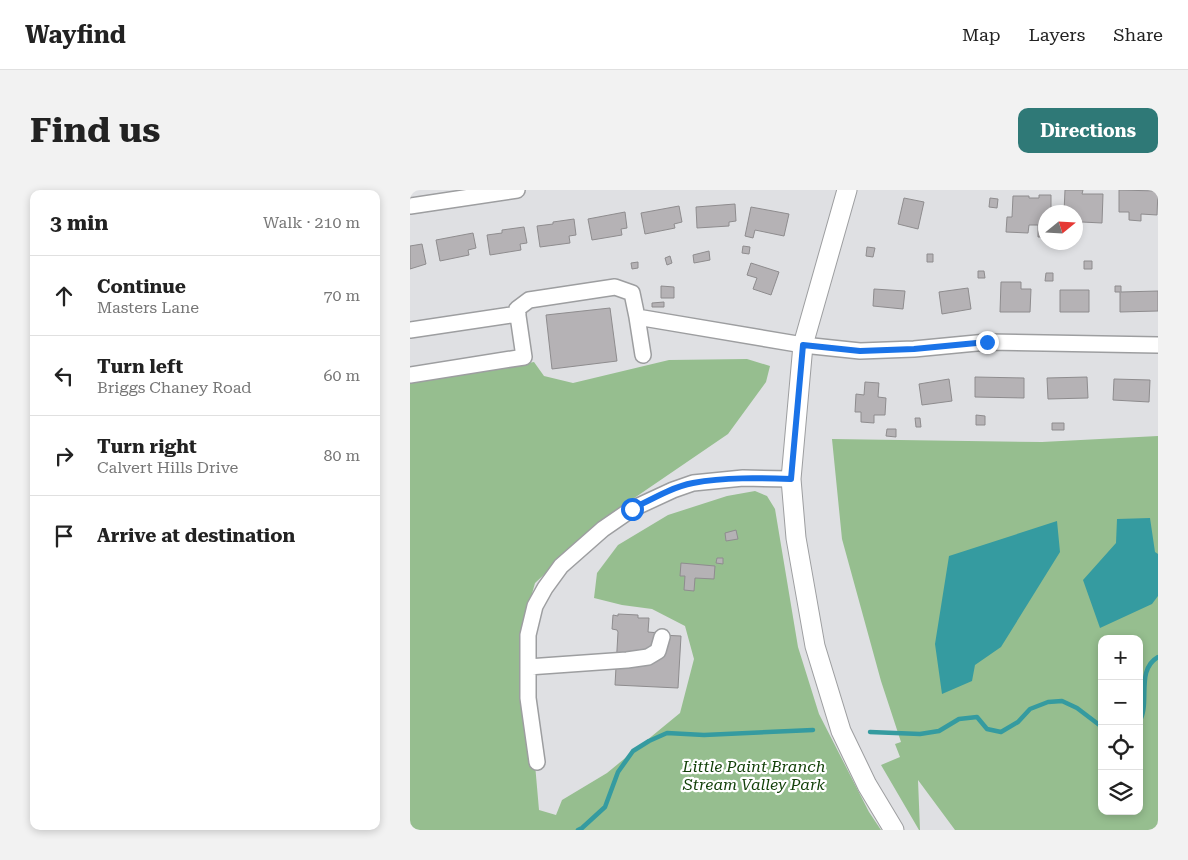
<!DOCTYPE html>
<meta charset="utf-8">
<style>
:root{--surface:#fff;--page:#f2f2f2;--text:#222;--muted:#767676;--line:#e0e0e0;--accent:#2f7977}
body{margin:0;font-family:"Roboto Serif",serif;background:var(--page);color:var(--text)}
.controls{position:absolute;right:15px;bottom:15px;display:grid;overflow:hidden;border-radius:10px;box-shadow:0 2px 8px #0003}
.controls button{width:45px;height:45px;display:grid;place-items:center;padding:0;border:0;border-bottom:1px solid var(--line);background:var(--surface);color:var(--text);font:25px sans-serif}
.compass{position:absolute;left:628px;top:15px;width:45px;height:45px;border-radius:50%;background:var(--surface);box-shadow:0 2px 8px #0003;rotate:72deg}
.stop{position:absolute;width:15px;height:15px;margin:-11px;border:4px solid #1a73e8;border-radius:50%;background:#fff}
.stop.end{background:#1a73e8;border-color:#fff;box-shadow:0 1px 5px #0008}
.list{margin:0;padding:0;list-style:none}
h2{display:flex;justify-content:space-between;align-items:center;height:65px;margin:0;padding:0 20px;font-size:21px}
h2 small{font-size:16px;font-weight:400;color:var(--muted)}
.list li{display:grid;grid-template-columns:32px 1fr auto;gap:15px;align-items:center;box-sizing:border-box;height:80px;padding:0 20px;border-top:1px solid var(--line)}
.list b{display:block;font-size:19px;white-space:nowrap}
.list p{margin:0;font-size:16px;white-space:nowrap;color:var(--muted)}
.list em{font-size:16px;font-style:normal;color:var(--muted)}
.icon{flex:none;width:28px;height:28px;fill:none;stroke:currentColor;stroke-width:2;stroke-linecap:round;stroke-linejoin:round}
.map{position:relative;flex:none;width:748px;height:640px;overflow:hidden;border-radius:10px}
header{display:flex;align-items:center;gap:30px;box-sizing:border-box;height:70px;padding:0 25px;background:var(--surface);border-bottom:1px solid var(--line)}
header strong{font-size:24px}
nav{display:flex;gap:28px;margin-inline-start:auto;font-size:18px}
.intro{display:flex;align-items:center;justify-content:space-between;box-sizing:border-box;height:120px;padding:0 30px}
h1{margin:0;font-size:35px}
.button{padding:12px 22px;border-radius:10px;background:var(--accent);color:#fff;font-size:18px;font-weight:700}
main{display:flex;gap:30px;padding:0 30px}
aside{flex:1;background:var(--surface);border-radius:10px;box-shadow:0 2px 8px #0003}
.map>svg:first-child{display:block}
</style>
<header>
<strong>Wayfind</strong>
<nav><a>Map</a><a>Layers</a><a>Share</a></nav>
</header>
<div class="intro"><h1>Find us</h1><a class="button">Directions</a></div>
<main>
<aside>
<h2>3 min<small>Walk · 210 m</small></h2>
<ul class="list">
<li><svg class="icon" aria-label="ahead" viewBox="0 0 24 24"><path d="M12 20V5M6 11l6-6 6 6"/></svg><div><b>Continue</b><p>Masters Lane</p></div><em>70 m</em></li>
<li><svg class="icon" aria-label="left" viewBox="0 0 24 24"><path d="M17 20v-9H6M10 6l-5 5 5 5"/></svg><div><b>Turn left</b><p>Briggs Chaney Road</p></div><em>60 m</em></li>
<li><svg class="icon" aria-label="right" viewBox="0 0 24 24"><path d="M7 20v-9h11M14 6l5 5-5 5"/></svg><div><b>Turn right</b><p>Calvert Hills Drive</p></div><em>80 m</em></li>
<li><svg class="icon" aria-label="arrive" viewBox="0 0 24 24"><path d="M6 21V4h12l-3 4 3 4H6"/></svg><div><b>Arrive at destination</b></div></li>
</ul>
</aside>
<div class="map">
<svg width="748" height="640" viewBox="0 0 748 640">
<rect width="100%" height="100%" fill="#dfe0e3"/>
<!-- green -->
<path fill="#96be8f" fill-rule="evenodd" d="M337 169 360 176 356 192 318 244 195 328 125 393 110 447 114 448 129 620 146 625 152 610 197 583 270 523 284 469 275 436 242 419 212 415 184 408 187 383 208 355 258 325 317 306 345 301 357 306 365 319 388 457 409 524 459 622 471 640H0V193L124 172 134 186 163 193 259 170Z
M748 246V640H545L508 590 510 640H509L471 575 490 567 485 554 491 552 471 491 432 349 422 249 632 252ZM692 449H729V621H692Z"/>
<!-- water -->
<path fill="#359ba0" d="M740 328 745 362 748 364V406L742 414 690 438 673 390 706 353 707 329Z
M647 331 650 362 591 457 565 475 562 491 532 504 525 454 539 366Z"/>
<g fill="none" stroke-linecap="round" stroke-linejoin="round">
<!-- stream -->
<path stroke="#359ba0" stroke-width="4.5" d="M729 532C741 514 725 480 748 467
M460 542 510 544 529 541 549 529 567 527 577 539 591 542 608 532 620 519 638 512 652 511 667 518 692 537
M168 640 172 638 195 617 208 582 223 561 239 551 257 543 294 545 403 540"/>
</g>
<!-- building -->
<path fill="#b5b2b5" stroke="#8e8c8e" d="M655 0H673L672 4H693L692 33 672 32 671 35H666V22H654Z
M709 0 748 1 747 25 731 24V31L719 30V22H709Z
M629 5H641V22H636V47H628V35H619L618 43 596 42 597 27H602L603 6H619V8H629Z
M494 8 514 12 508 39 488 34Z
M580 8 588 9 587 18 579 17Z
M325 14 326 31 319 32V36L287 38 286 17Z
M269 16 272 32 264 34 265 38 235 44 231 23Z
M341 17 379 24 374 46 345 40 343 48 335 46Z
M215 22 217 38 211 39 212 45 182 50 178 29Z
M164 29 166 45 159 46 160 53 130 57 127 36 143 34V32Z
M114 37 117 53 110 54 111 60 80 65 77 45 92 43V40Z
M63 43 66 58 58 60 59 65 30 71 26 50Z
M12 54 16 74 0 79V56Z
M333 56 340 57 339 64 332 63Z
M457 57 465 58 463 67 456 66Z
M299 61 300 70 284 73 283 65Z
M517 64H523V72H517Z
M260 66 262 73 257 75 255 68Z
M674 71H682V79H674Z
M228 72V78L222 79 221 73Z
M341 73 369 82 361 105 343 99 347 88 337 85Z
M568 81H574L575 88H568Z
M636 83H643V91H635Z
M591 92H611V99H621L620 122H590Z
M251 96 264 97V108H251Z
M705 96H711V102L748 101V121L710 122V102H705Z
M558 98 561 119 532 124 529 102Z
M464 99 495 101 493 119 463 116Z
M650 100H679V122H650Z
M254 112V117H242V113Z
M200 118 207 171 142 179 136 125Z
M565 187 614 188V208L565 207Z
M677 187 678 208 638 209 637 188Z
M539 189 542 211 512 215 509 194Z
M704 189 740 190 739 212 703 210Z
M455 192 469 193 468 207 476 208 475 225H464V233L451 232V222H445L446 204 454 205Z
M566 225 575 226V235H566Z
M505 228H510L511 237H506Z
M642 233H654V240H642Z
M477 239H486V247L476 246Z
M326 340 328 349 316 351 315 343Z
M307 368H313V374L306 373Z
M271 373 305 376 304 389 285 388 284 401 274 400 275 386H270Z
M208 424 228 425V428H239L238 442 250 443V445L271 446 268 498 205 495 208 442 207 440 202 439 203 425 208 426Z"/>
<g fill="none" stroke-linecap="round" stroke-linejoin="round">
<!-- minor casing -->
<g stroke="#9d9ea0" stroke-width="18">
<path id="minor" d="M0 16 107 0
M227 127 233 165
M0 140 108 124
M0 185 114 167 107 119 119 110 205 97 222 103 227 127 393 155 450 161 504 159 577 152 748 155
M118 477 217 470 238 467 248 461 252 447
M127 572 118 508V445L125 416 135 398 151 376 193 339 222 319 263 300 283 293 333 288 381 289"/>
</g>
<!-- major casing -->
<g stroke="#9d9ea0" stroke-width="21">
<path id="major" d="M437 0 393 155 381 289 386 348 405 456 431 541 457 595 484 640"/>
</g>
<!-- minor -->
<use href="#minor" stroke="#fff" stroke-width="15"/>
<!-- major -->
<use href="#major" stroke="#fff" stroke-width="19"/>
</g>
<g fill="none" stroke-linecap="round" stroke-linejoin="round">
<!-- route -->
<path stroke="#1a73e8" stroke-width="6" d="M222 319C242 309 262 297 283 293 315 287 349 288 381 289L393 155 450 161 504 159 577 152"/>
</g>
<g text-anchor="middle" stroke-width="4.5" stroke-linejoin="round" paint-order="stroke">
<!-- park labels -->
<g font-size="16" font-style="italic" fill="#113f07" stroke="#fff">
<text x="344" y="582">Little Paint Branch<tspan x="344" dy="18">Stream Valley Park</tspan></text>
</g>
</g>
</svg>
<div class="controls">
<button>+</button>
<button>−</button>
<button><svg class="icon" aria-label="locate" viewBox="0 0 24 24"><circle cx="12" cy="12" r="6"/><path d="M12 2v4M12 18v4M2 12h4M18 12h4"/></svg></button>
<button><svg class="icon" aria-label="layers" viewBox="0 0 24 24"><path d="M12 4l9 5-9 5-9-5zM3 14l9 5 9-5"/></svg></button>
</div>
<svg class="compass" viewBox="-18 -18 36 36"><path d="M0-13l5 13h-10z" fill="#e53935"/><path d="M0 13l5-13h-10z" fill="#767676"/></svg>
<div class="stop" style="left:222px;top:319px"></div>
<div class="stop end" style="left:577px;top:152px"></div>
</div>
</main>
